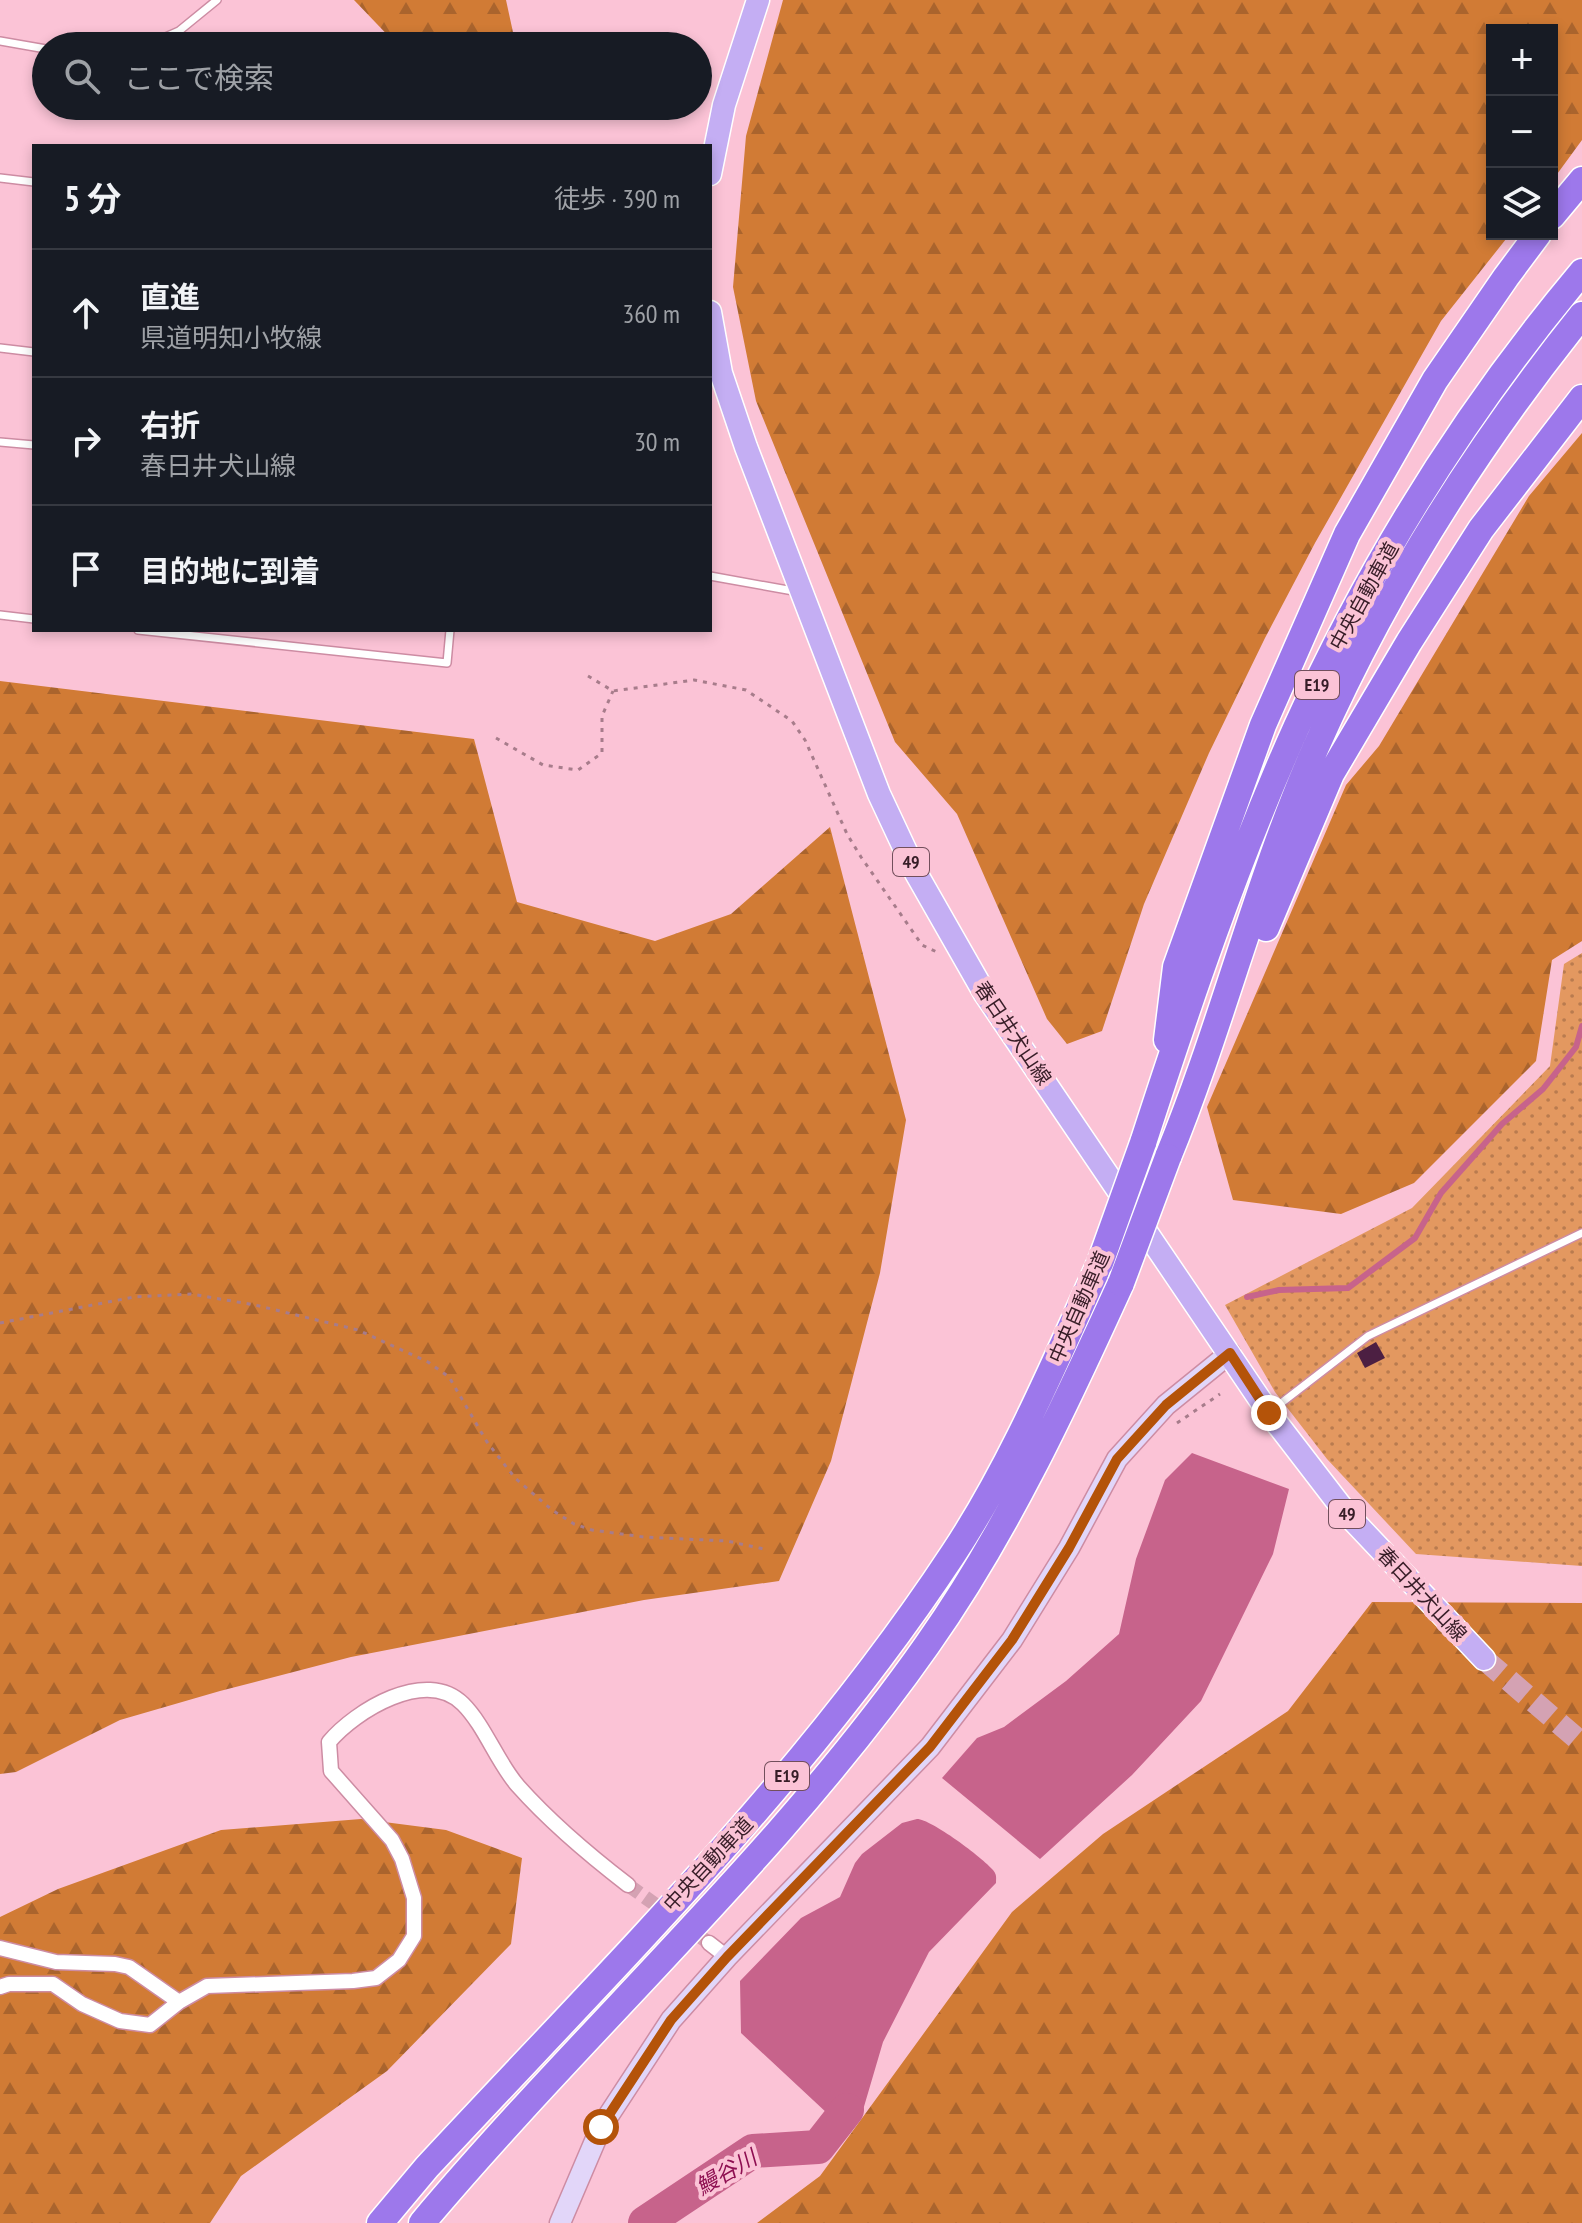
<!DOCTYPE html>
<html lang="ja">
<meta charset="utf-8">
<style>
:root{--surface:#171b24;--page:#242831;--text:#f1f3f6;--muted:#9ea1a6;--line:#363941}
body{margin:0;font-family:"PT Sans Narrow","Noto Sans JP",sans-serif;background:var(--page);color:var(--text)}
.controls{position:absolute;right:24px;top:24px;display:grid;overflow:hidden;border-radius:0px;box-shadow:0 4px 12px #0003}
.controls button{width:72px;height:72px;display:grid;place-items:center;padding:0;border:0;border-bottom:2px solid var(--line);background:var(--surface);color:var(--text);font:40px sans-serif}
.stop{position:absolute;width:24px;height:24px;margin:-18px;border:6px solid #b45309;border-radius:50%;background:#fff}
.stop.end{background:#b45309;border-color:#fff;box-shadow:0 2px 8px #0008}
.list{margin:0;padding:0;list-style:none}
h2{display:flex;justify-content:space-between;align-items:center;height:104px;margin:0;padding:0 32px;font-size:34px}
h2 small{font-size:26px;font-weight:400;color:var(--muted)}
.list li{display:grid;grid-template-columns:52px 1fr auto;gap:24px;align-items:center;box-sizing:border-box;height:128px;padding:0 32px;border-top:2px solid var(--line)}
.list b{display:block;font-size:30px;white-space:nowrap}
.list p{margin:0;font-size:26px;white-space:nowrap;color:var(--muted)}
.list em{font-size:26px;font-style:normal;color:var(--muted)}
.icon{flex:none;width:44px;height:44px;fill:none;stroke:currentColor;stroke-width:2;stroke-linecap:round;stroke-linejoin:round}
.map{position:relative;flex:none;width:1582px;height:2223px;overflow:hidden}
.search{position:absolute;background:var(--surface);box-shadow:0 4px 12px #0003;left:32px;top:32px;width:680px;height:88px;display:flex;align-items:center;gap:20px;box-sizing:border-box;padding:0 28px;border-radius:44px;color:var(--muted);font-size:30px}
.panel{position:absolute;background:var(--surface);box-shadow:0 4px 12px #0003;left:32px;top:144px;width:680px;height:488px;border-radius:0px}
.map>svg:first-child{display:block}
</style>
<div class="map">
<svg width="1582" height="2223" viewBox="0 0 1582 2223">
<defs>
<pattern id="grass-dots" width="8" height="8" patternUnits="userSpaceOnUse" patternTransform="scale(2)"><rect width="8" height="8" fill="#e39860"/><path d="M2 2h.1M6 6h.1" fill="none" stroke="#b97b4f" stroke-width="1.8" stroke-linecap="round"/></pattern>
<pattern id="forest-firs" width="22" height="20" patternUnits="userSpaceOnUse" patternTransform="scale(2)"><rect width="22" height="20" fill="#d17b35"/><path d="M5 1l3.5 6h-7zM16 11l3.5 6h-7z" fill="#aa642d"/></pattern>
</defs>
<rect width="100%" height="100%" fill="#fbc3d6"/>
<!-- grass -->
<path fill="url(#grass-dots)" d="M1582 953V1566L1416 1554 1327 1459 1275 1392 1225 1305 1412 1208 1550 1066 1564 964Z"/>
<!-- forest -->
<path fill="url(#forest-firs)" d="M354 0H506L516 46H398Z
M783 0H1582V140L1552 181V30H1492V234H1510L1441 321 1315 543 1265 638 1209 753 1144 904 1102 1031 1067 1044 1047 1019 957 814 895 742 756 401 733 287 746 136Z
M1582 433V941L1552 960 1536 1061 1414 1183 1341 1214 1233 1200 1207 1107 1346 785 1379 746 1529 496Z
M0 681 474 739 517 902 655 941 731 914 830 827 906 1120 880 1273 831 1461 779 1581 644 1600 351 1657 220 1691 120 1720 16 1772 0 1774Z
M1372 1602 1582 1603V2223H757L820 2176 1012 1912 1103 1834 1288 1711Z
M361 1819 446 1830 522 1858 511 1944 387 2071 241 2176 210 2223H0V1917L58 1889 221 1830Z"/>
<!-- water -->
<path fill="#c7638b" d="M1192 1453 1289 1489 1273 1554 1201 1701 1132 1775 1040 1859 942 1778 977 1738 1004 1727 1066 1681 1119 1634 1136 1559 1165 1480Z
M917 1819C931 1819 983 1858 993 1870 997 1875 996 1877 996 1883L929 1952 883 2042 863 2110 843 2128 741 2033 740 1981 801 1918 840 1897 855 1863 862 1854 902 1823Z"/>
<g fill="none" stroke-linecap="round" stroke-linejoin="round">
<!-- stream -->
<path stroke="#c7638b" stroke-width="6" d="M1247 1297 1279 1290 1348 1288 1415 1238 1441 1193 1502 1124 1543 1089 1576 1047 1582 1026"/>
<!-- river -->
<path stroke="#c7638b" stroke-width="34" d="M645 2223 753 2151 818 2147 847 2110"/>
</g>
<!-- building -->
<path fill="#4c1f42" d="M1376 1342 1385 1358 1365 1368 1357 1353Z"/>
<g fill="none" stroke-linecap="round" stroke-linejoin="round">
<!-- street-tunnel -->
<path stroke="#d4a2b3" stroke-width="14" stroke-dasharray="14 7" stroke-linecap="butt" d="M628 1885 709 1943"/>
<!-- primary-tunnel -->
<path stroke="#d4a2b3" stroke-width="22" stroke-dasharray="22 11" stroke-linecap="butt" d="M1484 1659 1582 1743"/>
<!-- lane casing -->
<g stroke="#cd8ca3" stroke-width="10">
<path id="lane" d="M0 41 46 49
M145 46 179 31 217 0
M0 178 34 182
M0 348 34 352
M0 442 34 445
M710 576 799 592
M0 615 34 619
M138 630 447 663 450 630
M1271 1411 1368 1336 1582 1233"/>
</g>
<!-- street casing -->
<g stroke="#cd8ca3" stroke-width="17">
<path id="street" d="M709 1943 727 1957
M0 1948 56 1962 115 1964 129 1967 179 2002
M0 1987 9 1984H53L82 2004 120 2021 150 2025 179 2002 207 1986 353 1981 376 1978 399 1960 414 1936V1898L402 1859 392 1840 331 1771 329 1742C355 1711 426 1667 463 1704 485 1726 497 1762 518 1786 551 1823 589 1855 628 1885"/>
</g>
<!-- secondary casing -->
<g stroke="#cd8ca3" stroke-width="23">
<path id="secondary" d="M560 2223 601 2127 671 2020 727 1957 930 1747 1012 1640 1069 1548 1117 1459 1166 1405 1230 1353"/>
</g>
<!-- primary casing -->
<g stroke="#fff" stroke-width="25">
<path id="primary" d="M710 174 724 105 758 0
M710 312 721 373 746 447 879 794 916 873 985 994 1269 1413 1346 1513 1484 1659"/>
</g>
<!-- highway casing -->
<g stroke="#fff" stroke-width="29">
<path id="highway" d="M1552 216 1582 180
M1266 928 1331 774 1409 642 1481 529 1582 398
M1167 1040 1176 967 1263 725 1347 534 1435 380 1506 277 1538 234
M1143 1143C1188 1004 1236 862 1296 728 1370 565 1467 409 1582 272
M1168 1157C1223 1023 1257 880 1316 747 1385 591 1476 447 1582 315
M380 2223 427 2167C610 1970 805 1779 953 1554 1012 1465 1056 1359 1100 1263
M422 2223C587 2027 779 1856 927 1645 1006 1533 1064 1408 1121 1283"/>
</g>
<!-- path -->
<path stroke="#a77c8b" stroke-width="3" stroke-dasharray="4 6" stroke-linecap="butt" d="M588 676 613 691 694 680 746 690 792 721 805 740 847 834 861 857 922 945 939 953
M496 738 543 765 578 770 602 753V716L613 691
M0 1323 134 1297 191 1294 255 1305 358 1330 428 1362 449 1377 487 1442 515 1478 552 1510 574 1524 592 1530 644 1537 727 1541 764 1549
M1177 1423 1220 1394"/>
<!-- lane -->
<use href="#lane" stroke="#fff" stroke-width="7"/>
<!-- street -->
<use href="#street" stroke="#fff" stroke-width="14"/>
<!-- secondary -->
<use href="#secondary" stroke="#e2d6f9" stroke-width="20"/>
<!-- primary -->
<use href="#primary" stroke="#c4aef3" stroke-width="22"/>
<!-- highway -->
<use href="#highway" stroke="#9d78eb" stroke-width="26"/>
<!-- highway-bridge casing -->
<g stroke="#fff" stroke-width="29" stroke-linecap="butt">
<path id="highway-bridge" d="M1100 1263 1143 1143
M1121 1283 1168 1157"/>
</g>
<!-- highway-bridge -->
<use href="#highway-bridge" stroke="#9d78eb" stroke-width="26"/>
</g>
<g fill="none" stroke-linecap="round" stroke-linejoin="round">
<!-- route -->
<path stroke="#b45309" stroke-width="10" d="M601 2127 671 2020 727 1957 930 1747 1012 1640 1069 1548 1117 1459 1166 1405 1230 1353 1269 1413"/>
</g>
<g text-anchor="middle" stroke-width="8" stroke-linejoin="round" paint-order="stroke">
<!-- shield labels -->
<g fill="#fbc3d6" stroke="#724f5c" stroke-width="2">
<rect x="1295" y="671" width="44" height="28" rx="6"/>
<rect x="893" y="848" width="36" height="28" rx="6"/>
<rect x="1329" y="1500" width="36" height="28" rx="6"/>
<rect x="765" y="1762" width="44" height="28" rx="6"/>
</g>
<g font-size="18" font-weight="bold" fill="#371d27">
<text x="1317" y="691">E19</text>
<text x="911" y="868">49</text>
<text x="1347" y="1520">49</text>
<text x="787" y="1782">E19</text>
</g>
<!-- street labels -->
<g font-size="20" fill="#371d27" stroke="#fbc3d6">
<text transform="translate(1364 596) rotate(-61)" y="7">中央自動車道</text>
<text transform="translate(1013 1033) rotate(56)" y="7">春日井犬山線</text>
<text transform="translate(1079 1307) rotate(-66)" y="7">中央自動車道</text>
<text transform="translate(1422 1594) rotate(47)" y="7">春日井犬山線</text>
<text transform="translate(708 1864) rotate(-47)" y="7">中央自動車道</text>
</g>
<!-- water labels -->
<g font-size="22" font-style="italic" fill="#8e0f51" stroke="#fbc3d6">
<text transform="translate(726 2172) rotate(-30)" y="8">鰻谷川</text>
</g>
</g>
</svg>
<div class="controls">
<button>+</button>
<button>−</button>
<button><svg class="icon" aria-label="layers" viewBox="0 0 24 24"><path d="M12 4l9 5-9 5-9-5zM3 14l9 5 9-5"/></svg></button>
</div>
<div class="stop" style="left:601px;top:2127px"></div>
<div class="stop end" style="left:1269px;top:1413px"></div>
<div class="search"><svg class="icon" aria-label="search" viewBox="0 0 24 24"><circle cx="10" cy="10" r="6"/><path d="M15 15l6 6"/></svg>ここで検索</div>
<section class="panel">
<h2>5 分<small>徒歩 · 390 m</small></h2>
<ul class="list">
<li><svg class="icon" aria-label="ahead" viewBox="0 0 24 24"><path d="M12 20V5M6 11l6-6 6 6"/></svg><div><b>直進</b><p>県道明知小牧線</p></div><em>360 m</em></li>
<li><svg class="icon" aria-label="right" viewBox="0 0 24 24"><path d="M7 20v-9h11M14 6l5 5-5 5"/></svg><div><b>右折</b><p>春日井犬山線</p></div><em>30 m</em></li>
<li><svg class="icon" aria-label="arrive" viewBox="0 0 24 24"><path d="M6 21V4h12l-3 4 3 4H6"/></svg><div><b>目的地に到着</b></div></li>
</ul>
</section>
</div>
